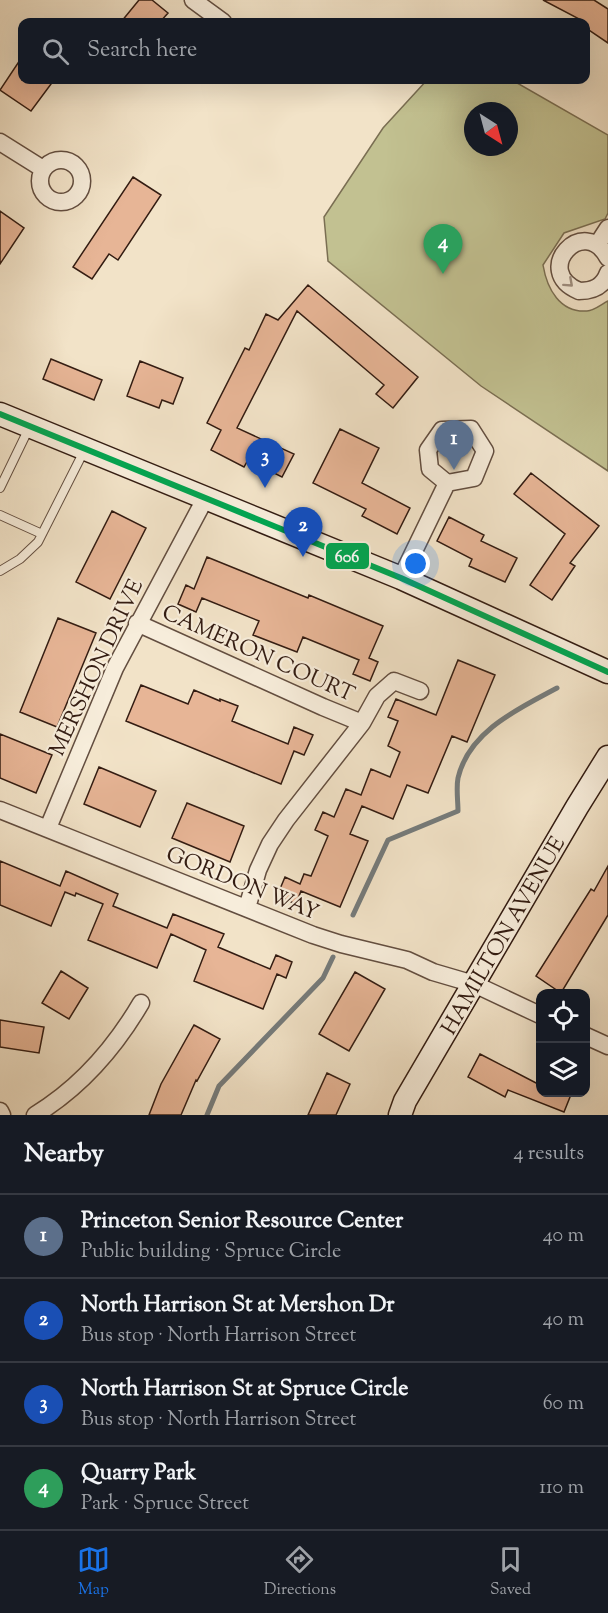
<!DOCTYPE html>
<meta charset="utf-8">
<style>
:root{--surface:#171b24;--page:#20242c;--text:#f1f3f6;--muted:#9ea1a6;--line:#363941;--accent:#1a73e8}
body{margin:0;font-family:"Sorts Mill Goudy",serif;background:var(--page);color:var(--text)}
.controls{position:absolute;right:18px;bottom:18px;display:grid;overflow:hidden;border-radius:12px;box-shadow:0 6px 24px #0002}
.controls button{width:54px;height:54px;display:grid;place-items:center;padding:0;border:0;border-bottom:2px solid var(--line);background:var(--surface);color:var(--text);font:30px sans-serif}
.compass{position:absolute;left:464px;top:102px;width:54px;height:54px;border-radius:50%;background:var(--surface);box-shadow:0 6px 24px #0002;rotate:144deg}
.you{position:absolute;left:416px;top:564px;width:21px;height:21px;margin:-15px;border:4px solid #fff;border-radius:50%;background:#1a73e8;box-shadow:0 0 0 9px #1a73e833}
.badge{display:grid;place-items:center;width:39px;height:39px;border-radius:50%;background:var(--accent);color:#fff;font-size:20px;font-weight:700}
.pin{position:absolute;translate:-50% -50px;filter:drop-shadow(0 2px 3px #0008)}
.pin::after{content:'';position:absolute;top:32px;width:21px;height:18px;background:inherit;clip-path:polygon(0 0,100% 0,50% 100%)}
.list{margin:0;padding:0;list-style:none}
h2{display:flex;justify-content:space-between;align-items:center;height:78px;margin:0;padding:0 24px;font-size:26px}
h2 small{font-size:20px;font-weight:400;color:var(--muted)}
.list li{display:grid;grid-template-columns:39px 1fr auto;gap:18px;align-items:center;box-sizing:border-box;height:84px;padding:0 24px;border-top:2px solid var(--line)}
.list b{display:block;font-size:22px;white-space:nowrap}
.list p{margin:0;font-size:20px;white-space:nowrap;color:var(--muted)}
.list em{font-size:20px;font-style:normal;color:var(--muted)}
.icon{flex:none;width:33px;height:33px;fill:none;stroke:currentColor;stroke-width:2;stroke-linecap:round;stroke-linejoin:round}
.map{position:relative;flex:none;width:608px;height:1115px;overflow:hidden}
.search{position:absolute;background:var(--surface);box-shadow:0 6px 24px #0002;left:18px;right:18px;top:18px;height:66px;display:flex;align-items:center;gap:15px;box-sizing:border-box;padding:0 21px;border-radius:12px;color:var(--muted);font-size:22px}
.sheet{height:414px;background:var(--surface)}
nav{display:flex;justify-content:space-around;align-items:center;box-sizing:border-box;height:84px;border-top:2px solid var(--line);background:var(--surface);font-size:16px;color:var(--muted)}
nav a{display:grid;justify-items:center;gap:3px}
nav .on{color:var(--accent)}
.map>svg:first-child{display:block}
</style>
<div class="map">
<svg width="608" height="1115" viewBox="0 0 608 1115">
<rect width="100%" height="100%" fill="#f2e3c8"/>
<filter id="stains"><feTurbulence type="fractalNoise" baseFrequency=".00333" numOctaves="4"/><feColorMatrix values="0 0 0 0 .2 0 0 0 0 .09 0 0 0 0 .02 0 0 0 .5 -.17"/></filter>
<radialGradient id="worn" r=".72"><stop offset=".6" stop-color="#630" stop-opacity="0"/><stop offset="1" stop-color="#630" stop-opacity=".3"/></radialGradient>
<!-- green -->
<path fill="#c2c191" stroke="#7a6e52" stroke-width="1.5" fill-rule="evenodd" d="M427 80H512L608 135V213L605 219 564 233 543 265C547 289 560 313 587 311 594 311 602 304 608 301V471L481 386 328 261 324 217 383 128ZM473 111H509V147H473Z"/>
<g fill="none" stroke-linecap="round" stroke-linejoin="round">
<!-- stream -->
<path stroke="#757b7b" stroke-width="5" d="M353 915 388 840 458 811C458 801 456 788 458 778 469 731 518 709 557 688
M207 1115 219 1086 323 978 333 957"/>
</g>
<!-- building -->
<path fill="#e7b596" stroke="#331c12" stroke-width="1.5" d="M139 0H152L168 13 160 22H121Z
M543 0H594L608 9V43L586 28 588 25 585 22Z
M22 57V80H54L31 111 0 90Z
M133 177 161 195 118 260 109 254 92 279 73 267Z
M0 211 24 228 0 264Z
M308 285 418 377 393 408 376 394 384 385 297 311 237 428 294 454 282 477 248 460 244 467 211 450 221 430 207 423 245 348 249 350 266 314 278 320Z
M51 359 102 380 94 400 43 379Z
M140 361 183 378 173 404 162 400 159 408 127 396Z
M340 429 379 448 362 483 410 508 397 534 362 516 366 509 313 483Z
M531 473 599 526 570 563 575 566 552 600 530 585 565 534 514 494Z
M112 511 146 528 110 599 76 582Z
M449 517 484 535 481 541 517 558 505 582 469 566 472 559 437 541Z
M207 557 308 598 309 595 383 626 369 658 378 662 370 681 353 674 359 660 303 637 297 652 253 635 259 621 202 598 196 612 178 604 186 585 194 589Z
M58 618 96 633 57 727 20 712Z
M458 660 495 675 467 742 452 736 428 793 407 785 393 819 362 806 350 834 368 841 340 907 301 891 296 904 277 896 285 877 300 884 304 874 311 876 328 836 315 830 323 812 334 817 346 789 361 795 371 769 390 777 400 752 388 746 398 721 388 717 396 699 436 715Z
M141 685 188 704 194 690 220 701V699L238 706 232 721 288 744 294 727 313 735 304 755 294 751 281 784 126 721Z
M0 734 52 755 36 793 0 778Z
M99 767 156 791 140 827 84 804Z
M187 803 244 826 230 862 172 838Z
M0 861 60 886 66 871 118 894 113 906 167 928 173 914 224 934 218 947 270 969 276 955 292 962 286 978 277 974 263 1009 194 981 206 950 171 934 157 968 88 940 103 904 76 893 75 896 65 892 51 926 0 905Z
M608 866V915L561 993 536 976 591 889 594 891Z
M61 971 88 988 69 1019 42 1003Z
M355 972 385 989 349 1051 319 1034Z
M0 1020 44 1027 39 1053 0 1047Z
M194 1025 220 1039 197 1081 196 1080 181 1115H149L161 1084Z
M480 1054 540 1085V1092H572L564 1112 508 1090 505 1097 468 1077Z
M327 1073 350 1084 336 1115H308Z"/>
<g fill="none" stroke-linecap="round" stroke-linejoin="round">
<!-- lane casing -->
<g stroke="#634e40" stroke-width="10">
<path id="lane" d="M0 488 30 426
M0 515 42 534
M0 571 20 559 38 542 84 451"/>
</g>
<!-- street casing -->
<g stroke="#634e40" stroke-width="19">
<path id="street" d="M193 0 223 22
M0 142 43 169
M40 181a21 21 0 1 1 42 0a21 21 0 1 1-42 0Z
M597 245 608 228
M608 258C584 213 531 271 579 291 593 291 603 287 608 273
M401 578 447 483 474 478 485 451 471 429 442 430 428 450 430 469 447 483
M137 623 323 707 362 723 377 696 394 681 420 691
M0 810 313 935 341 944 407 960 433 972 474 984 540 1015
M48 828 115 668 206 497
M247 908 258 870 270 844 286 820 362 723
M586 1036 608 1046
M0 1111 2 1115
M35 1115C81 1087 114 1049 141 1003"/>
</g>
<!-- secondary casing -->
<g stroke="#331c12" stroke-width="25">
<path id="secondary" d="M0 414 401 578 608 672
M400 1115 405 1101 577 807 608 757"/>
</g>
<!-- lane -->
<use href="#lane" stroke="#f7eddb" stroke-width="8"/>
<!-- street -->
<use href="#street" stroke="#f7eddb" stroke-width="16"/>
<!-- secondary -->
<use href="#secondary" stroke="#f7eddb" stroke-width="22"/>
<!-- bus-1 casing -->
<g stroke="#f7eddb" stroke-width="10">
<path id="bus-1" d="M0 414 401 578 608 672"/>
</g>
<!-- bus-1 -->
<use href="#bus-1" stroke="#00a651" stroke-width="6"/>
</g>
<!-- one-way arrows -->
<defs><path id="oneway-chevron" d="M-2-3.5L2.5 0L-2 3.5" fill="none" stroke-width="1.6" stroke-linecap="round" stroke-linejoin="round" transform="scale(1.5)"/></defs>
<use stroke="#9f8f81" href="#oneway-chevron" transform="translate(569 283) rotate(42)"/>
<g text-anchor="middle" stroke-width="4.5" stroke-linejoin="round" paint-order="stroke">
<!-- street labels -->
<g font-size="22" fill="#331c12" stroke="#f7eddb">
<text transform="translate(259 652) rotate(24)" y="8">CAMERON COURT</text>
<text transform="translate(95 667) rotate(-65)" y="8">MERSHON DRIVE</text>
<text transform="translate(243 882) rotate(22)" y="8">GORDON WAY</text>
<text transform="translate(502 935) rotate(-60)" y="8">HAMILTON AVENUE</text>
</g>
</g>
<rect stroke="#f7eddb" stroke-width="2" x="325" y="542" width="45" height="28" rx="6" fill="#00a651"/>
<g font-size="16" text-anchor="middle" font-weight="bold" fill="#fff">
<text x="347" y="562">606</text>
</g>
<rect width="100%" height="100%" filter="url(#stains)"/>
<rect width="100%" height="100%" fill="url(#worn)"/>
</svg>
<div class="controls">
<button><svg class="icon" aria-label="locate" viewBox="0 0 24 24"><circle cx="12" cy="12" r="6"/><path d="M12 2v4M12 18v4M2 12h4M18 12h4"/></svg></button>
<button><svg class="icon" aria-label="layers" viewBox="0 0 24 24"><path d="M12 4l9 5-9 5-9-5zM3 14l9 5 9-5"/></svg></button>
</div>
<svg class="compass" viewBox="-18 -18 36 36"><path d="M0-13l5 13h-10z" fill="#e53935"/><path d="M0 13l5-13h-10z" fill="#9ea1a6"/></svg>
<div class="you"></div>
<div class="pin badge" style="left:454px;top:470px;background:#5c6f8a">1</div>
<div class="pin badge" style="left:303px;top:557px;background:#1a4fb4">2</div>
<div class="pin badge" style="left:265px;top:488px;background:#1a4fb4">3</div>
<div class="pin badge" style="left:443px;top:274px;background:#2e9e5b">4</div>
<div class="search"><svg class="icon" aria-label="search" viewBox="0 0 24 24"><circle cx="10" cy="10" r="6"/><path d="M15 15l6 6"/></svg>Search here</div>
</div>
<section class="sheet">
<h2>Nearby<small>4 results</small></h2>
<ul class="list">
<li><span class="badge" style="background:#5c6f8a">1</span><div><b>Princeton Senior Resource Center</b><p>Public building · Spruce Circle</p></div><em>40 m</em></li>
<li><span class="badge" style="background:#1a4fb4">2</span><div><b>North Harrison St at Mershon Dr</b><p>Bus stop · North Harrison Street</p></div><em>40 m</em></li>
<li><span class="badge" style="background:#1a4fb4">3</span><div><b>North Harrison St at Spruce Circle</b><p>Bus stop · North Harrison Street</p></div><em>60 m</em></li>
<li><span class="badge" style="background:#2e9e5b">4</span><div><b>Quarry Park</b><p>Park · Spruce Street</p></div><em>110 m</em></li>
</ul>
</section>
<nav>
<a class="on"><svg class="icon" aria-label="map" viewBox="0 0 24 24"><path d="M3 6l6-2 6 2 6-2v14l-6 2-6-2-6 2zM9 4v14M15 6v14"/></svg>Map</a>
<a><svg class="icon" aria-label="directions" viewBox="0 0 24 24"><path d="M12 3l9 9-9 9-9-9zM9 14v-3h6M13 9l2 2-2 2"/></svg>Directions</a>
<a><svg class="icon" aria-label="saved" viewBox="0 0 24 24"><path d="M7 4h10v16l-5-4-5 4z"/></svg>Saved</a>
</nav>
